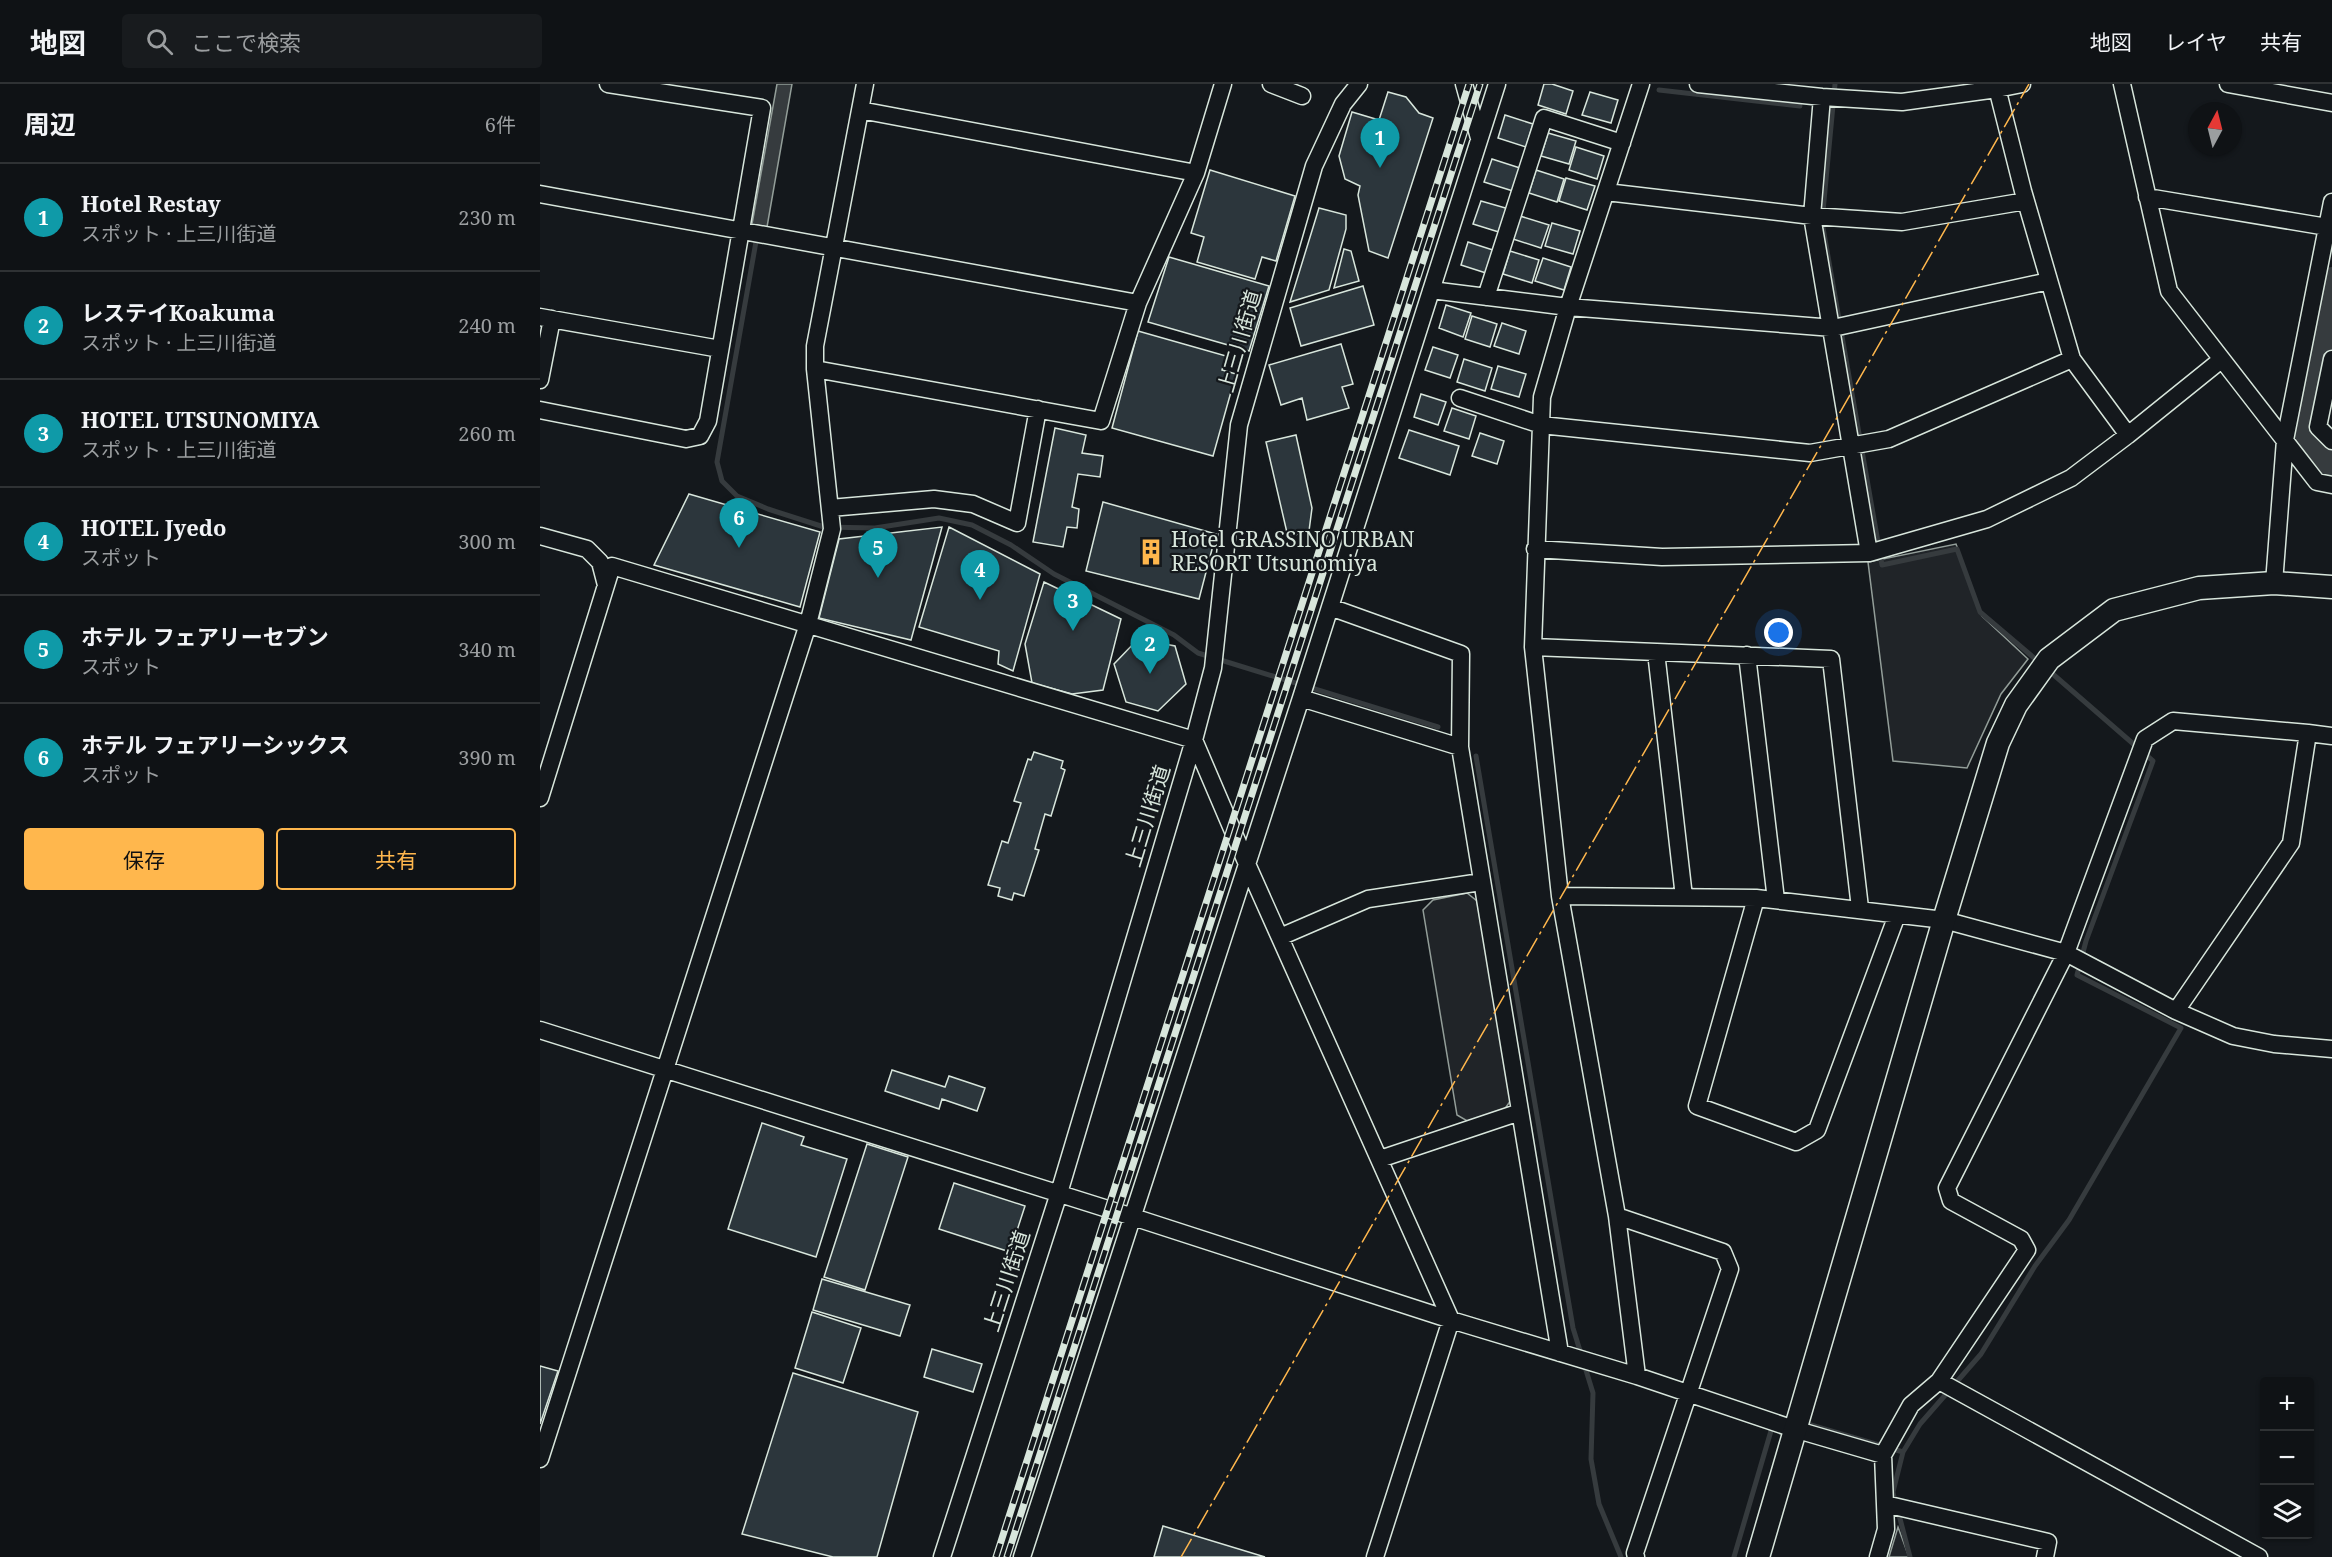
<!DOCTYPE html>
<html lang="ja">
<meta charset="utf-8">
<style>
:root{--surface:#0f1215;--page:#181b1e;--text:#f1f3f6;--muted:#9b9ea0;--line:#2f3234;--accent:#ffb74d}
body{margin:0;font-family:"Noto Serif","Noto Sans JP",serif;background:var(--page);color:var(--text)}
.controls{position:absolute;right:18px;bottom:18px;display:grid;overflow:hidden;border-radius:6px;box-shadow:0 2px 4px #0004}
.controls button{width:54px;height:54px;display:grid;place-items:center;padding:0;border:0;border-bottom:2px solid var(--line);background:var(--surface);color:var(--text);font:30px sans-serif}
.compass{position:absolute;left:1648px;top:18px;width:54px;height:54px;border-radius:50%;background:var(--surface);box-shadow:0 2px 4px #0004;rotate:7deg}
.you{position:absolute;left:1239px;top:549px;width:21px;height:21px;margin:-15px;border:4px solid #fff;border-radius:50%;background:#1a73e8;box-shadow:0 0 0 9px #1a73e833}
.badge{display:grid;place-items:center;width:39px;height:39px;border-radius:50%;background:var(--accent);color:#fff;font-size:20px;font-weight:700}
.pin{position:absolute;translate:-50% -50px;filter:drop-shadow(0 2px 3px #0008)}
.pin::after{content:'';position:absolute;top:32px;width:21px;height:18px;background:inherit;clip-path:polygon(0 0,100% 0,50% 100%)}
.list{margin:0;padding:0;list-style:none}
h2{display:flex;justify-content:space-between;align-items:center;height:78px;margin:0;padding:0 24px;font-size:26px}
h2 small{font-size:20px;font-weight:400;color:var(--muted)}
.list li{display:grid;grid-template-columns:39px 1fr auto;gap:18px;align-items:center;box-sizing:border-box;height:108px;padding:0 24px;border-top:2px solid var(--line)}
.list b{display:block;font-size:22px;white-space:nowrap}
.list p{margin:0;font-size:20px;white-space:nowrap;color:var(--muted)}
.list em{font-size:20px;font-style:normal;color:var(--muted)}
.actions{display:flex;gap:12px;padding:18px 24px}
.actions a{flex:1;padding:14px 0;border:2px solid var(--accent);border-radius:6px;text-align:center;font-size:21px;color:var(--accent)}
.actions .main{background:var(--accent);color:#111}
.icon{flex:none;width:33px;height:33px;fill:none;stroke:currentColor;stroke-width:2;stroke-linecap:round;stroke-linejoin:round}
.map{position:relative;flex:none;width:1792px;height:1473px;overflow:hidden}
header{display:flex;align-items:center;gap:36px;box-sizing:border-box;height:84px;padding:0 30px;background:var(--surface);border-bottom:2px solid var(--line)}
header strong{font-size:28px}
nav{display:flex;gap:33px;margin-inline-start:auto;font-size:21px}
.search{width:420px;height:54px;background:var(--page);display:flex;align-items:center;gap:15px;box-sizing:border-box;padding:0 21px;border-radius:6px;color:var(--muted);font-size:22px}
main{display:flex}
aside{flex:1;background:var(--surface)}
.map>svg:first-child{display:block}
</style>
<header>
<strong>地図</strong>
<div class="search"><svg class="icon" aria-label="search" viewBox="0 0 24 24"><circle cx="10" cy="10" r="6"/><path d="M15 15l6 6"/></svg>ここで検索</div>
<nav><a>地図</a><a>レイヤ</a><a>共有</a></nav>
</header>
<main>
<aside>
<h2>周辺<small>6件</small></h2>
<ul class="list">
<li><span class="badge" style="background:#0f9aa8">1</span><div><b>Hotel Restay</b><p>スポット · 上三川街道</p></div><em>230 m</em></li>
<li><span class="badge" style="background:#0f9aa8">2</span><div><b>レステイKoakuma</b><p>スポット · 上三川街道</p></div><em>240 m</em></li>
<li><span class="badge" style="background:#0f9aa8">3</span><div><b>HOTEL UTSUNOMIYA</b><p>スポット · 上三川街道</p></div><em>260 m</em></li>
<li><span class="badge" style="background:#0f9aa8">4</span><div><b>HOTEL Jyedo</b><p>スポット</p></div><em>300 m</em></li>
<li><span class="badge" style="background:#0f9aa8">5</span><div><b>ホテル フェアリーセブン</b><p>スポット</p></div><em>340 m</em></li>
<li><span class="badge" style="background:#0f9aa8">6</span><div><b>ホテル フェアリーシックス</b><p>スポット</p></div><em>390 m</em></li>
</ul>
<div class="actions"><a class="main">保存</a><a>共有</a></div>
</aside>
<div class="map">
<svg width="1792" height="1473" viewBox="0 0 1792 1473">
<rect width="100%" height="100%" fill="#14181c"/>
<!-- green -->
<path fill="#202428" stroke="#939e99" stroke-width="1.5" d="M1416 460 1442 532 1488 575 1461 610 1427 684 1353 677 1328 478Z
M927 809 937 817 971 1016 964 1026 929 1038 917 1031 883 826 893 816Z
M1358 1443 1369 1473H1349Z"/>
<!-- water -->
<path fill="#363b3e" stroke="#939e99" stroke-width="1.5" d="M237 0H252L227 143 212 140Z"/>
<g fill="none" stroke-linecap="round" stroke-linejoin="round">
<!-- stream -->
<path stroke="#363b3e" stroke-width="5" d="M1295 0 1282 138 1342 481 1417 465 1440 528 1500 579
M1119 6 1260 22
M217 152 177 378 182 397 197 412 228 425 284 443 335 444 399 434 432 441 471 461 514 490 634 551 658 569 898 643
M936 672 1033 1244 1053 1309 1051 1375 1059 1420 1081 1473
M1264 1339 1363 1368
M1355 1418 1353 1408 1363 1368 1380 1340 1441 1270 1495 1182 1529 1136 1641 944 1537 891 1546 857 1613 677 1507 585
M1358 1427 1370 1473
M1194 1473 1233 1340"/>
<!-- river -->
<path stroke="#363b3e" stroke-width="32" d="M1792 199 1764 344 1771 368 1792 381"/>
</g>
<!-- building -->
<path fill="#2c363c" stroke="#d8e6dc" stroke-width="1.5" d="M1004 0H1012L1033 7 1026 30 998 21Z
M848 8 866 13 879 29 893 34 848 174 829 167 818 111 820 102 805 95 799 72 812 28 839 36Z
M1050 8 1078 16 1071 39 1042 31Z
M965 31 993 40 986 63 958 54Z
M1008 49 1036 57 1029 80 1001 72Z
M1036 63 1064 72 1057 95 1029 86Z
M952 75 980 84 973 107 944 98Z
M670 86 755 112 736 177 722 173 715 195 657 178 664 153 651 149Z
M996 86 1024 95 1017 118 989 109Z
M1026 94 1055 102 1047 126 1019 117Z
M941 117 969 125 962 149 933 140Z
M779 124 806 131V145L789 206 750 218Z
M980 132 1009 141 1001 164 973 155Z
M1012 139 1040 147 1033 170 1005 162Z
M928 158 956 167 949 190 921 181Z
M804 165 811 167 819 197 794 204Z
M970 167 999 176 992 199 963 190Z
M629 173 729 202 709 267 608 238Z
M1003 174 1031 183 1024 206 995 197Z
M823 202 834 241 761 262 750 224Z
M906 221 931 229 923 253 899 244Z
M932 232 957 240 950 263 925 255Z
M962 239 986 247 979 270 954 262Z
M598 247 686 272 682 286 696 290 673 372 572 344Z
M801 260 813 300 802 303 809 324 767 336 762 314 741 321 729 281Z
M893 263 918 271 910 294 885 286Z
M924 275 952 284 945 307 917 298Z
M958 282 986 290 979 313 951 305Z
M881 310 906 318 898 341 874 333Z
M912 324 936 332 929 355 904 347Z
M515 344 546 351 542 369 563 372 560 393 538 390 532 423 539 425 537 444 527 443 523 463 493 458Z
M869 346 919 362 910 391 859 374Z
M940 349 964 357 957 380 932 372Z
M756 351 772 424 769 447 748 453 726 358Z
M149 410 280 448 260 523 114 481Z
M563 418 676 450 659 515 546 487Z
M402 443 371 556 279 534 299 455Z
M409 443 500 490 473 587 458 580 459 567 379 543Z
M504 498 581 535 563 606 532 610 492 599 485 560Z
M598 555 635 562 646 600 618 627 586 618 574 580Z
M494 668 523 677 521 684 525 686 511 732 505 730 495 765 499 766 484 812 474 809 472 816 458 812 460 804 448 801 462 757 468 759 481 719 474 717 488 675 491 676Z
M352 986 405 1003 409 992 445 1004 437 1027 402 1015 399 1025 345 1007Z
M222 1039 264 1053 261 1061 307 1075 276 1173 188 1145Z
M327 1060 368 1073 325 1206 284 1193Z
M414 1099 485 1122 470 1168 399 1145Z
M282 1195 370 1221 360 1252 273 1226Z
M272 1228 321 1244 303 1299 255 1284Z
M392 1265 442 1280 433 1308 384 1293Z
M0 1282 18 1287 0 1340Z
M253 1289 378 1328 337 1473H293L202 1450Z
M623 1442 725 1473H614Z"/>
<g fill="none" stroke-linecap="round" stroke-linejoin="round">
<!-- street casing -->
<g stroke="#d8e6dc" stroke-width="19">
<path id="street" d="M731 0 762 12
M924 0 939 54
M1101 0 1028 223 1002 313 993 563 1020 812 1077 1132 1097 1292 1254 1345 1343 1371 1371 1321 1399 1297 1487 1166 1481 1155 1411 1117 1407 1104 1526 869 1605 655 1633 637 1768 649
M1158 0 1282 13 1362 18 1457 5 1482 0
M1456 0 1483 107 1532 275 1588 351
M1582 0 1629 207 1777 398 1792 401
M1688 0 1792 19
M1282 13 1272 132 1329 469
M320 26 656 89
M1066 108 1272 132 1362 138 1486 117
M0 110 598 219
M1607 113 1787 143
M891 206 1028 223 1293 244 1509 197
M946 213 1004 34 1082 59
M0 233 180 265
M1792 275 1778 343 1792 357
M275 285 561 337 598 219 656 89 683 0
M0 296 12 235
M920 314 1001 341 1270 369 1349 355 1532 275
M0 326 146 355 160 352 168 337 222 24 68 0
M290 424 394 415 433 420 477 439 498 325
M0 452 47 465 60 478 66 501
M995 465 1122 473 1329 469 1447 435 1531 394 1588 351 1681 276
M1734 499 1745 356 1792 118
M790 523 921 570 920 663
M993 563 1291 575 1320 824
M1116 568 1144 813
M1207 571 1236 816
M761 614 920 663 1020 1269
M0 714 72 482 654 656 707 780 911 1236 1097 1292
M1020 812 1216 814 1404 836 1526 869 1636 927 1693 952 1734 960 1792 965
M1216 814 1157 1022 1256 1058 1277 1046 1357 831
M740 853 828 815 941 798
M1636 927 1751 759 1768 649 1792 652
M0 946 593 1133 911 1236 835 1473
M840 1075 980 1028
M1077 1132 1183 1168 1190 1185 1095 1469 1096 1473
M1399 1297 1719 1473
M0 1375 268 540 292 445 275 285V262L325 0
M1345 1420 1508 1458 1505 1473
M402 1473 519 1109 654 656 673 584 699 341 774 82 803 20 819 0
M482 1473 761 614 957 0
M1338 1473 1346 1445 1343 1371"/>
</g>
<!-- secondary casing -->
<g stroke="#d8e6dc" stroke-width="25">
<path id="secondary" d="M1218 1473 1404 836 1458 659 1476 621 1509 575 1574 526 1659 504 1734 499 1792 503"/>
</g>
<!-- street -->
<use href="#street" stroke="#14181c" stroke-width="16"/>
<!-- secondary -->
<use href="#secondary" stroke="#14181c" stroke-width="22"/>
<!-- rail casing -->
<g stroke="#d8e6dc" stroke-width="7">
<path id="rail" d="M456 1473 929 0
M467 1473 940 0"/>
</g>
<!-- rail -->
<use href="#rail" stroke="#14181c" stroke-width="4.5" stroke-dasharray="14" stroke-linecap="butt"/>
<!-- power -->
<path stroke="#ffb74d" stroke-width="1.5" stroke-dasharray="21 4.5 3 4.5" stroke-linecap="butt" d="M641 1473 1489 0"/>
</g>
<!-- icons -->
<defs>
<g id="building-bare" transform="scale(2.07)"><path d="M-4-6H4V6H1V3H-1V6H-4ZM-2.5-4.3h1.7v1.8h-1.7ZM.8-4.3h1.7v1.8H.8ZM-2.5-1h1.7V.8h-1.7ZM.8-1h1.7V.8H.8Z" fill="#ffb74d" stroke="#14181c" stroke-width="2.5" paint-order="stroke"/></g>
</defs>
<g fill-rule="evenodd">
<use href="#building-bare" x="611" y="468"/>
</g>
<g text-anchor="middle" stroke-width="4.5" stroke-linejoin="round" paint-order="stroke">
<!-- street labels -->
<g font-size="21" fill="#d8e6dc" stroke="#14181c">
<text transform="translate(700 257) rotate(-74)" y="7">上三川街道</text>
<text transform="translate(608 732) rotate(-73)" y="7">上三川街道</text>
<text transform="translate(467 1197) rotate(-72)" y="7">上三川街道</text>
</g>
<!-- poi labels -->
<g font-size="21" fill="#d8e6dc" stroke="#14181c" text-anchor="start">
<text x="631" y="463">Hotel GRASSINO URBAN<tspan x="631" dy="24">RESORT Utsunomiya</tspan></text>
</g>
</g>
</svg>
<div class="controls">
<button>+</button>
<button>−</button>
<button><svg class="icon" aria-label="layers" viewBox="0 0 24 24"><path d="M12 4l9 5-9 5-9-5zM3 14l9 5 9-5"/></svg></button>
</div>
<svg class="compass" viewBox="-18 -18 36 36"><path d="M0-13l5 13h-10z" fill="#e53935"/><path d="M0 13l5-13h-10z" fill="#9b9ea0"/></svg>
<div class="you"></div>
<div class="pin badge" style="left:840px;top:84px;background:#0f9aa8">1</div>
<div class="pin badge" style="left:610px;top:590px;background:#0f9aa8">2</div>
<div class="pin badge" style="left:533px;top:547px;background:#0f9aa8">3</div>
<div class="pin badge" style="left:440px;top:516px;background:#0f9aa8">4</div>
<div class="pin badge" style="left:338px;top:494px;background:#0f9aa8">5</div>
<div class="pin badge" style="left:199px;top:464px;background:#0f9aa8">6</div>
</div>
</main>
